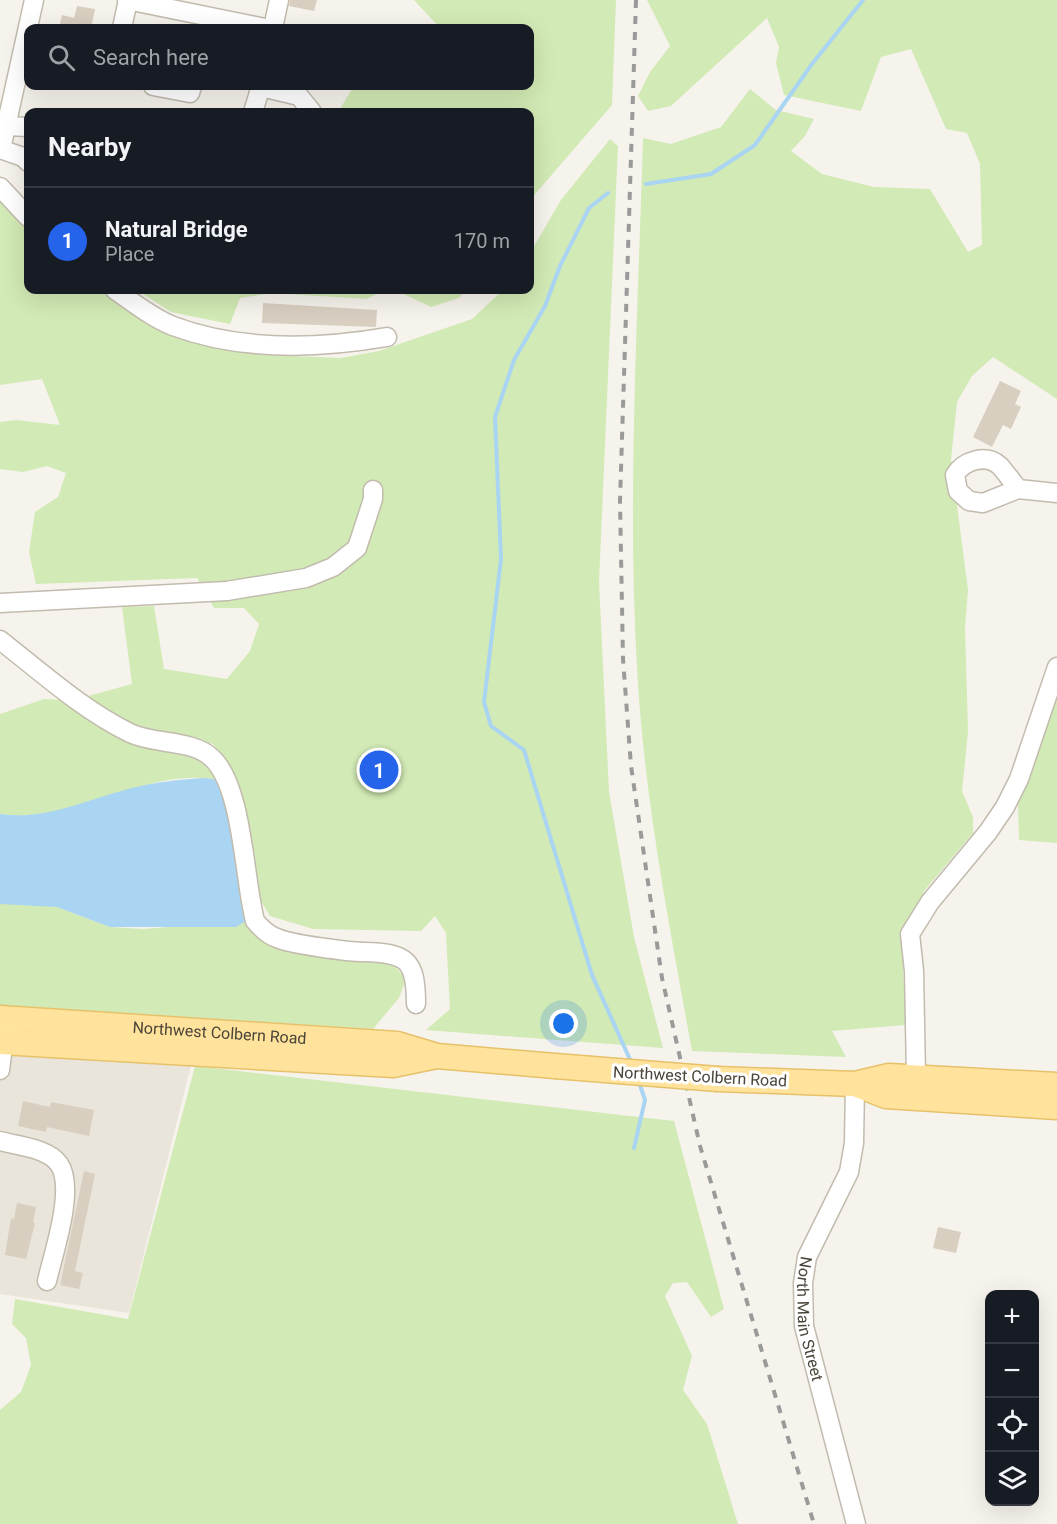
<!DOCTYPE html>
<meta charset="utf-8">
<style>
:root{--surface:#171b24;--page:#20242c;--text:#f1f3f6;--muted:#9ea1a6;--line:#363941;--accent:#2563eb}
body{margin:0;font-family:Roboto,sans-serif;background:var(--page);color:var(--text)}
.controls{position:absolute;right:18px;bottom:18px;display:grid;overflow:hidden;border-radius:12px;box-shadow:0 6px 24px #0002}
.controls button{width:54px;height:54px;display:grid;place-items:center;padding:0;border:0;border-bottom:2px solid var(--line);background:var(--surface);color:var(--text);font:30px sans-serif}
.you{position:absolute;left:564px;top:1024px;width:21px;height:21px;margin:-15px;border:4px solid #fff;border-radius:50%;background:#1a73e8;box-shadow:0 0 0 9px #1a73e833}
.badge{display:grid;place-items:center;width:39px;height:39px;border-radius:50%;background:var(--accent);color:#fff;font-size:20px;font-weight:700}
.pin{position:absolute;translate:-50% -50%;border:3px solid #fff;box-shadow:0 2px 6px #0006}
.list{margin:0;padding:0;list-style:none}
h2{display:flex;justify-content:space-between;align-items:center;height:78px;margin:0;padding:0 24px;font-size:26px}
h2 small{font-size:20px;font-weight:400;color:var(--muted)}
.list li{display:grid;grid-template-columns:39px 1fr auto;gap:18px;align-items:center;box-sizing:border-box;height:108px;padding:0 24px;border-top:2px solid var(--line)}
.list b{display:block;font-size:22px;white-space:nowrap}
.list p{margin:0;font-size:20px;white-space:nowrap;color:var(--muted)}
.list em{font-size:20px;font-style:normal;color:var(--muted)}
.icon{flex:none;width:33px;height:33px;fill:none;stroke:currentColor;stroke-width:2;stroke-linecap:round;stroke-linejoin:round}
.map{position:relative;flex:none;width:1057px;height:1524px;overflow:hidden}
.search{position:absolute;background:var(--surface);box-shadow:0 6px 24px #0002;left:24px;top:24px;width:510px;height:66px;display:flex;align-items:center;gap:15px;box-sizing:border-box;padding:0 21px;border-radius:12px;color:var(--muted);font-size:22px}
.panel{position:absolute;background:var(--surface);box-shadow:0 6px 24px #0002;left:24px;top:108px;width:510px;height:186px;border-radius:12px}
.map>svg:first-child{display:block}
</style>
<div class="map">
<svg width="1057" height="1524" viewBox="0 0 1057 1524">
<rect width="100%" height="100%" fill="#f6f3ec"/>
<!-- residential -->
<path fill="#eae5da" d="M0 1054 191 1065 129 1313 0 1294Z"/>
<!-- green -->
<path fill="#d2eab5" d="M414 0H616L612 105 530 200V112H338L354 86H530V28H440Z
M647 0H1057V399L993 357 972 376 957 402 951 459 968 590 965 627 968 732 962 791 973 817V833L924 891 902 949 906 1025 832 1031 846 1057 692 1051C669 924 644 797 637 668 627 492 638 314 643 138L671 144 721 127 750 89 776 110 814 119 805 136 791 151 822 174 874 187 930 189 968 252 982 245 980 164 967 133 946 129 911 49 881 57 861 111 784 95 776 63 779 47 767 18 671 106 648 111 638 96 650 72 670 46Z
M610 139 618 146 599 582 609 792 634 937 663 1048 426 1030 450 1009 446 933 435 916 421 931 313 929 270 916 261 901 255 858 236 776 213 744 129 724 88 696 132 684 122 607 154 606 164 669 227 679 250 651 259 624 244 608H214L197 578 36 584 29 552 35 512 58 497 66 473 47 466 23 472 0 469V422L16 420 60 425 42 379 0 385V196L28 223V290H103L171 334 266 355 341 358 379 351 472 319 503 290H530V253L561 200Z
M137 290H384L367 299 271 293 240 298 230 324 171 312Z
M395 290H466L459 298 431 307Z
M1057 693V843L1019 840 1018 804Z
M44 699 64 700 139 746 203 760 219 780C144 766 71 826 0 814V714Z
M15 903 57 907 110 927 143 929 246 921 391 962 406 979 399 998 373 1029 0 1005V904Z
M195 1066 674 1121 724 1309 711 1317 687 1282 673 1283 665 1296 692 1356 683 1390 707 1424 738 1524H0V1410L21 1392 31 1365 26 1338 12 1324 15 1299 128 1319Z"/>
<!-- water -->
<path fill="#a9d4f2" d="M206 778 219 780 234 836 246 921 236 927H110L57 907 0 904V814C44 821 89 799 132 788 156 782 181 779 206 778Z"/>
<g fill="none" stroke-linecap="round" stroke-linejoin="round">
<!-- stream -->
<path stroke="#a9d4f2" stroke-width="4" d="M646 184 711 174 755 145 812 64 863 0
M608 193 589 208 560 266 545 306 514 360 495 417 501 559 484 702 491 726 524 750 592 975 632 1064
M634 1148 645 1100 639 1082"/>
</g>
<!-- building -->
<path fill="#d8cfc1" d="M290 0H317L314 11 289 6Z
M77 6 95 9 91 28H59L62 15 74 18Z
M263 303 377 310 376 327 262 323Z
M1000 381 1021 391 1015 404 1021 407 1011 429 1003 425 992 447 973 437Z
M23 1101 50 1107 51 1102 94 1110 89 1136 47 1127 46 1132 18 1126Z
M84 1171 95 1174 75 1271 83 1273 79 1289 60 1285Z
M17 1203 36 1207 33 1223H35L26 1259 5 1255 11 1218 14 1219Z
M938 1227 961 1232 956 1253 933 1248Z"/>
<g fill="none" stroke-linecap="round" stroke-linejoin="round">
<!-- minor casing -->
<g stroke="#c2bbae" stroke-width="21">
<g id="minor">
<path d="M127 0 265 28"/>
<path d="M122 28 128 0"/>
<path d="M273 28 279 0"/>
<path d="M153 86 190 93 192 86"/>
<path d="M261 87 299 96 312 112"/>
<path d="M253 112 261 86"/>
<path d="M6 126 28 127"/>
<path d="M0 149 23 157 28 162"/>
<path d="M1 149 34 0"/>
<path d="M0 187 28 217"/>
<path d="M115 290C133 302 152 318 173 326 240 351 317 349 387 337"/>
<path d="M1018 489C1012 481 1006 473 1000 466 986 453 963 461 955 475L958 491 969 501 983 503 1018 489 1057 493"/>
<path d="M0 603 227 591 306 578 333 567 357 548 373 499V490"/>
<path d="M0 640C41 672 83 710 130 733 155 745 192 739 212 758 243 787 244 879 255 921 261 928 268 935 277 938 289 944 349 952 364 952 407 953 416 960 416 1004"/>
<path d="M0 1070 5 1031"/>
<path d="M916 1077 914 971 910 934 930 902 988 832 1005 807 1019 779 1057 667"/>
<path id="s1" d="M855 1084 854 1143 849 1172 807 1257 803 1283 804 1326 856 1524"/>
<path d="M0 1141C18 1146 48 1148 59 1164 76 1188 53 1254 47 1281"/>
</g>
</g>
<!-- major casing -->
<g stroke="#e6c16a" stroke-width="27">
<g id="major">
<path id="s2" d="M0 1018 397 1044 437 1056 555 1066"/>
<path d="M0 1042 393 1065 432 1057"/>
<path d="M718 1079 855 1084 889 1076 1057 1085"/>
<path d="M855 1084 886 1096 1057 1107"/>
</g>
</g>
<!-- minor -->
<use href="#minor" stroke="#fff" stroke-width="18"/>
<!-- major -->
<use href="#major" stroke="#ffe39c" stroke-width="24"/>
<!-- rail -->
<path stroke="#9a9a9a" stroke-width="4" stroke-dasharray="8 8" stroke-linecap="butt" d="M636 0 620 501 623 659 631 766 662 978 700 1146 814 1524"/>
<!-- major-bridge casing -->
<g stroke="#e6c16a" stroke-width="27" stroke-linecap="butt">
<path id="major-bridge" d="M555 1066 718 1079"/>
</g>
<!-- major-bridge -->
<use href="#major-bridge" stroke="#ffe39c" stroke-width="24"/>
</g>
<g text-anchor="middle" stroke-width="6" stroke-linejoin="round" paint-order="stroke">
<!-- street labels -->
<g font-size="16" fill="#4b4439" stroke="#fff">
<text dy="6" stroke="none"><textPath href="#s2" startOffset="220">Northwest Colbern Road</textPath></text>
<text transform="translate(700 1076) rotate(3)" y="6">Northwest Colbern Road</text>
<text dy="6" stroke="none"><textPath href="#s1" startOffset="246">North Main Street</textPath></text>
</g>
</g>
</svg>
<div class="controls">
<button>+</button>
<button>−</button>
<button><svg class="icon" aria-label="locate" viewBox="0 0 24 24"><circle cx="12" cy="12" r="6"/><path d="M12 2v4M12 18v4M2 12h4M18 12h4"/></svg></button>
<button><svg class="icon" aria-label="layers" viewBox="0 0 24 24"><path d="M12 4l9 5-9 5-9-5zM3 14l9 5 9-5"/></svg></button>
</div>
<div class="you"></div>
<div class="pin badge" style="left:379px;top:770px">1</div>
<div class="search"><svg class="icon" aria-label="search" viewBox="0 0 24 24"><circle cx="10" cy="10" r="6"/><path d="M15 15l6 6"/></svg>Search here</div>
<section class="panel">
<h2>Nearby<small></small></h2>
<ul class="list">
<li><span class="badge">1</span><div><b>Natural Bridge</b><p>Place</p></div><em>170 m</em></li>
</ul>
</section>
</div>
